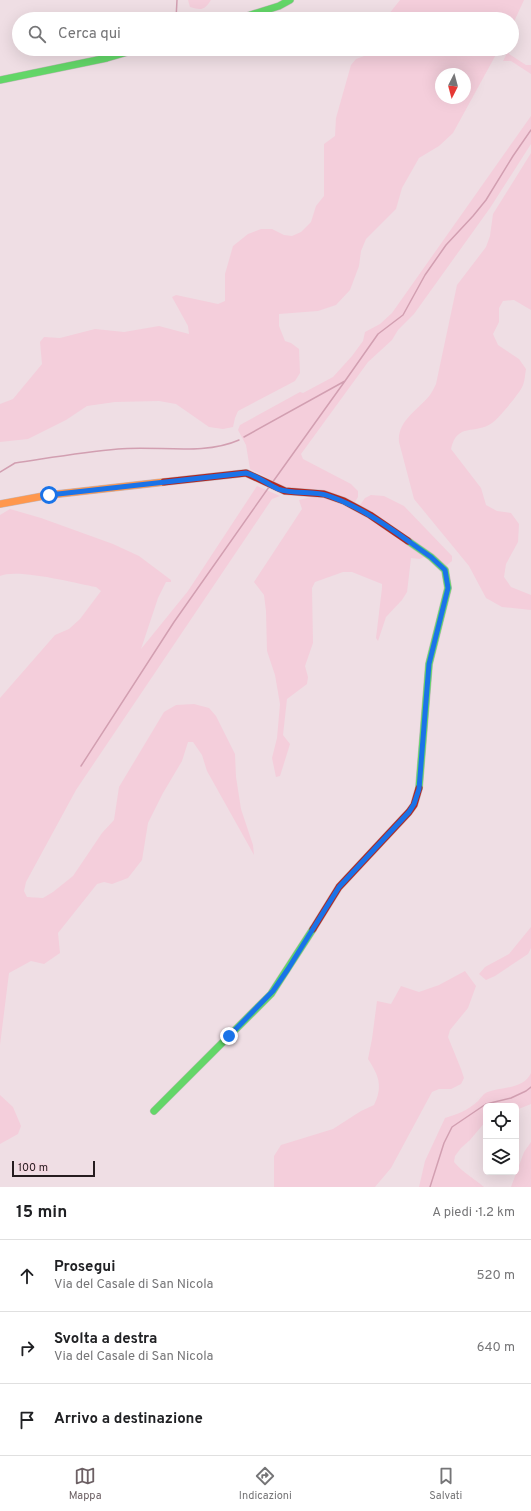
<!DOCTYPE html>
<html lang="it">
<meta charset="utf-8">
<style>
:root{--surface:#fff;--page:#f2f2f2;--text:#202124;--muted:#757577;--line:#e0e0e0;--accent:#6c6064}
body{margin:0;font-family:Overpass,sans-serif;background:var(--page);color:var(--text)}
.controls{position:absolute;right:12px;bottom:12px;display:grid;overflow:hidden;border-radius:6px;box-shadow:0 4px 16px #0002}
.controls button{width:36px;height:36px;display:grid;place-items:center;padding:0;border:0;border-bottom:1px solid var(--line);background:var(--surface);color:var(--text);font:20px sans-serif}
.compass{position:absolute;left:435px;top:68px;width:36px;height:36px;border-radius:50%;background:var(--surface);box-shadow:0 4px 16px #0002;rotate:186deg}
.scale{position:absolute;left:12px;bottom:10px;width:83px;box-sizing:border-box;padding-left:4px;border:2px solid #261c1f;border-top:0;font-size:11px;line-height:14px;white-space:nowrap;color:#261c1f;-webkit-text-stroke:3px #f5d8e1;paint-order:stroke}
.stop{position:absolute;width:12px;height:12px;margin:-9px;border:3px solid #1a73e8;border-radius:50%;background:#fff}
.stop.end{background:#1a73e8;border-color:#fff;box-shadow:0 1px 4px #0008}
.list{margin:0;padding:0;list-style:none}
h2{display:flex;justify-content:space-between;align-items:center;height:52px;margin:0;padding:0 16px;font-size:17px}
h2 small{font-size:13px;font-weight:400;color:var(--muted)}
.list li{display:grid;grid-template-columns:26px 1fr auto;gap:12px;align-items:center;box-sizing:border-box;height:72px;padding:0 16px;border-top:1px solid var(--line)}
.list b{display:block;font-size:15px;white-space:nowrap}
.list p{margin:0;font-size:13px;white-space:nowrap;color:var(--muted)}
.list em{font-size:13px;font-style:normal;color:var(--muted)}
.icon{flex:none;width:22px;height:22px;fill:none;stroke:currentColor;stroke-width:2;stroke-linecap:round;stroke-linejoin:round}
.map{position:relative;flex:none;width:531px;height:1187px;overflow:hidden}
.search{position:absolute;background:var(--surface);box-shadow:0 4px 16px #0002;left:12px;right:12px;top:12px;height:44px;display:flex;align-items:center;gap:10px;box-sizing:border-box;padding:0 14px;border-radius:22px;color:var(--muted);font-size:15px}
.sheet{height:268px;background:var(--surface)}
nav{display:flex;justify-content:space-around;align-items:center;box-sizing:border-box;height:56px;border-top:1px solid var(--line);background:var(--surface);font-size:11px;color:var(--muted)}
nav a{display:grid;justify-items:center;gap:2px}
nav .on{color:var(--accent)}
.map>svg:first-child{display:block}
</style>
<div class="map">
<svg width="531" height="1187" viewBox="0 0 531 1187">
<rect width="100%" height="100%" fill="#efdee4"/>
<!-- green -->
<path fill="#f4cedb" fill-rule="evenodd" d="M188 0H211C204 11 201 10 190 7Z
M400 0H524L512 26V19H385Z
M376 49H499L453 133 439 146 419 158 402 188 396 209 366 239 361 251 359 266 350 290 336 305 318 311 279 314V326L285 341 291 343 299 349 300 373 295 381 238 411 235 418 233 427 223 429 209 427 176 404 159 401 115 402 87 406 66 420 28 439 0 442V404L13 399 42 364 40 342 44 337 60 338 95 329 124 332 159 326 189 334 188 326 172 297 176 295 218 304 225 301V274L233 246 248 234 261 229H272L284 235 292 236 301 232 311 222 316 206 324 196V144L335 136 336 118 351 65 356 59 375 52ZM441 74H465V98H441Z
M509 49V54L526 65H531V74L511 61H503Z
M531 116V144L490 208 414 314 398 330 392 340 368 362 301 454 303 459 351 484 358 491V497L355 502 331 493 293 489 283 486 250 469 246 445 238 430 240 425 300 392 303 393 333 377 352 356 363 341 365 332 380 324 392 313Z
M531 153V310L514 300 503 301 499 308V322L493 334 498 345 519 359 526 369C525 374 525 380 523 385 521 392 498 419 492 423 475 435 457 422 451 449L481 488 486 505 497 511 511 513 519 524 518 542 506 564 504 577 511 587 531 595V610L502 607 486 598 469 566 414 499 399 442C397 421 418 410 430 395 432 392 434 388 436 384L457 285 486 247 490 236 493 214Z
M257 486 280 496 272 499 76 790 26 882 24 891 27 897 43 898 53 892 73 876 102 833 114 820 119 787 164 712 176 705 194 704 209 708 216 716 235 754 236 777 241 809 253 845 254 855 207 771 202 755 193 742H188L182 761 163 793 148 823 142 860 128 878 112 884 104 882 97 884 58 933 60 953 44 964 31 961 9 973 0 1045V698L55 635 69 629 80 619 101 591 96 587C75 583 17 568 0 576V515L10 509 41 518 113 544 139 556 171 580V582H166L158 598 141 649 188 591Z
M371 495 384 496 404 506 452 556V561L446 566 360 505 365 498Z
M311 497C318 497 325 497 332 500 364 511 397 537 424 557L420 559 411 558 407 592 402 600 386 617 378 641 376 638 382 588V584L352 572H343L315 582 312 588 313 643 305 666 308 677 307 684 287 699 283 735 290 744 280 776 276 777 272 758 277 738 280 704 275 675 267 651 266 611 264 595 254 582 302 509 299 500Z
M531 927V948L528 954 495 976 486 980 479 974 485 967 509 954Z
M465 971 476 986 468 1008 450 1030 448 1037 461 1069 464 1078 461 1084 451 1089H439L432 1092 391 1168 375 1187H274V1156L281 1145 333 1129 361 1111 374 1105C383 1086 379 1076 368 1059L372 1039 377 1001 391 1004 401 986 419 992 439 985Z
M531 1073V1104L516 1110V1106H486V1121L470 1140 461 1148 455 1156 454 1162C462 1172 475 1179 484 1187H419L425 1161 445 1118C458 1114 467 1111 478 1101 480 1099 482 1096 484 1094 496 1086 523 1091 531 1073Z
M0 1095 13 1107 21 1126 18 1134 0 1144Z
M531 1142V1187H511L524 1152Z"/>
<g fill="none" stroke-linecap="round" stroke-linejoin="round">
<!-- stream -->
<path stroke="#d29fb1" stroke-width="1.5" d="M176 19 177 0
M244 437 345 381 378 334 403 315 425 275 446 245 473 216 486 200 513 156 531 130
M0 472 15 463C49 458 83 452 118 449 156 445 203 456 239 440
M272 483 345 381
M81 766 174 622 269 487
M430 1187 444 1143 452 1127 486 1104 511 1098 526 1091 531 1087"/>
<!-- fast casing -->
<g stroke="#c5b9bd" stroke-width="8">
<path id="fast" d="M238 19 279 6 290 0
M0 80 107 58 138 49
M408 541 431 557 445 570 448 588 429 664 419 788
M154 1111 271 994 313 929"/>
</g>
<!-- slow casing -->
<g stroke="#c5b9bd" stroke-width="8">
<path id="slow" d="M0 504 49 495 164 482"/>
</g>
<!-- jam casing -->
<g stroke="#c5b9bd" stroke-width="8">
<path id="jam" d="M164 482 246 473 285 491 324 494 344 501 370 515 408 541
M313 929 339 887 409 812 414 805 419 788"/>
</g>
<!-- fast -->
<use href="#fast" stroke="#63d668" stroke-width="7"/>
<!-- slow -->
<use href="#slow" stroke="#ff974d" stroke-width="7"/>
<!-- jam -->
<use href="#jam" stroke="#b3261e" stroke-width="7"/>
</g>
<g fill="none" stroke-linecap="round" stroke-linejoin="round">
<!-- route -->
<path stroke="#1a73e8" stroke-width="5" d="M49 495 246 473C258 476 267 484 278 489 295 495 313 490 329 496 367 509 399 535 431 557L445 570 448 588 429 664 419 789 414 804 409 812 339 887 288 969 273 991 229 1036"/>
</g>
</svg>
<div class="controls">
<button><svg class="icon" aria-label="locate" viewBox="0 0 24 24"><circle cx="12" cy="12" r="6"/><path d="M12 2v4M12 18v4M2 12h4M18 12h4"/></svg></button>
<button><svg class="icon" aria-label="layers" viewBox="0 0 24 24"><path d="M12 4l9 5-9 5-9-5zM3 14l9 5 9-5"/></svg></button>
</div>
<svg class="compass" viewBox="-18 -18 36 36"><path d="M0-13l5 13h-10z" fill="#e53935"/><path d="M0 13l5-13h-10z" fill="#757577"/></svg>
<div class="scale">100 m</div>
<div class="stop" style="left:49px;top:495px"></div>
<div class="stop end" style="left:229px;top:1036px"></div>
<div class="search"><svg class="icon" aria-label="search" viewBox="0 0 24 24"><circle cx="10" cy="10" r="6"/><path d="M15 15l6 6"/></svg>Cerca qui</div>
</div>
<section class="sheet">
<h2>15 min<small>A piedi · 1.2 km</small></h2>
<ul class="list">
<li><svg class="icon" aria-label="ahead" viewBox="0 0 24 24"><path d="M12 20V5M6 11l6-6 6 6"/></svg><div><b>Prosegui</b><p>Via del Casale di San Nicola</p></div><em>520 m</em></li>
<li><svg class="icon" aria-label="right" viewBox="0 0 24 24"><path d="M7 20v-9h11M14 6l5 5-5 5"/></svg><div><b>Svolta a destra</b><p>Via del Casale di San Nicola</p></div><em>640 m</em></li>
<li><svg class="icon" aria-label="arrive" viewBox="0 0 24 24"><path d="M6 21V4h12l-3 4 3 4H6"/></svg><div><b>Arrivo a destinazione</b></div></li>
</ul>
</section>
<nav>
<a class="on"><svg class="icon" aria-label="map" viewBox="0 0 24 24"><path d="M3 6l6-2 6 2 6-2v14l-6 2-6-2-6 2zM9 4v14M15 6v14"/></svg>Mappa</a>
<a><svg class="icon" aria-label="directions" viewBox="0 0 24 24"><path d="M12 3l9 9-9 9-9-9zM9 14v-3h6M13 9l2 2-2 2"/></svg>Indicazioni</a>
<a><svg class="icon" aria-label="saved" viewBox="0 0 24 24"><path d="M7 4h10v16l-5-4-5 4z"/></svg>Salvati</a>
</nav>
